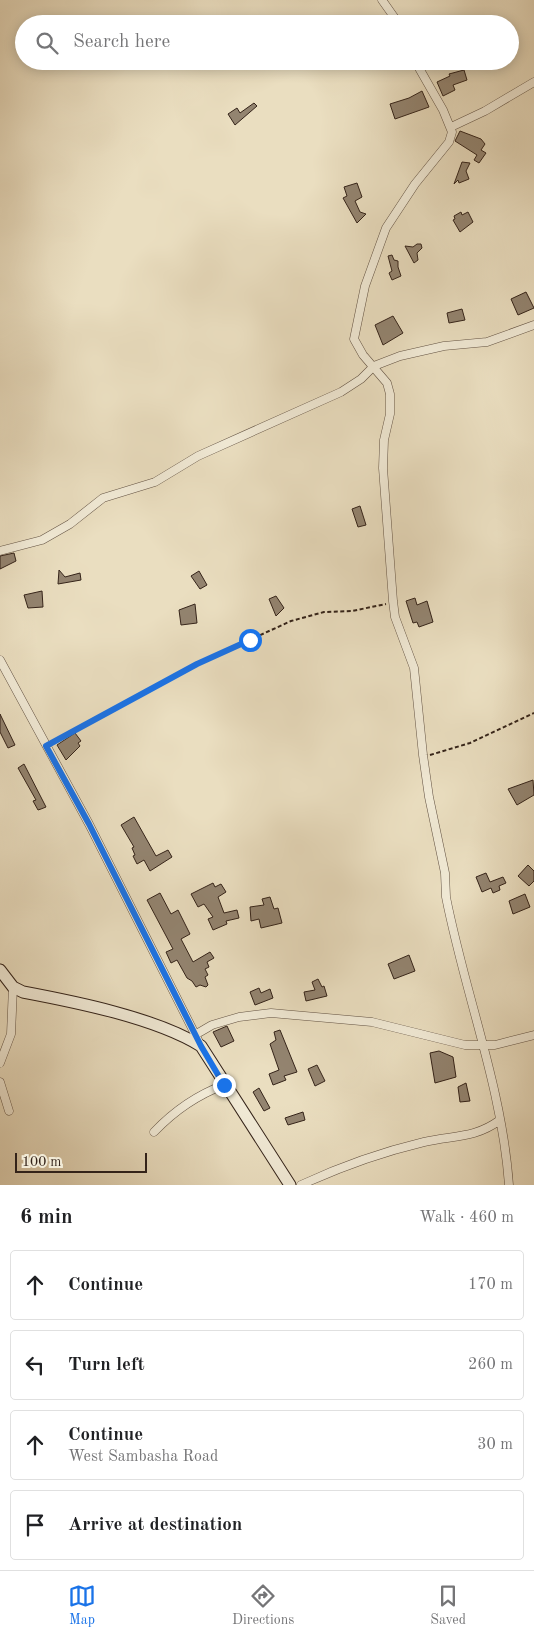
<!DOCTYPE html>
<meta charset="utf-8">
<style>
:root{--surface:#fff;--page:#f6f6f6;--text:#202124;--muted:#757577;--line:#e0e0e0;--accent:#1a73e8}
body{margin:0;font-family:"Old Standard TT",serif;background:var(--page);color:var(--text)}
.scale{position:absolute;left:15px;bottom:12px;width:132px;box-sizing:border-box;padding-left:5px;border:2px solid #342319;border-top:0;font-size:14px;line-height:18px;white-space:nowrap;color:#342319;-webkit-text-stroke:4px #f1ead6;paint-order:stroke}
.stop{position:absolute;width:15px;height:15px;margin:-11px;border:4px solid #1a73e8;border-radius:50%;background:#fff}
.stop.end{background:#1a73e8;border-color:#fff;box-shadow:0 1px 5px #0008}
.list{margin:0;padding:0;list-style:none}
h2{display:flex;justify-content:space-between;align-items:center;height:65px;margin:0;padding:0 20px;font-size:21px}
h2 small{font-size:16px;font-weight:400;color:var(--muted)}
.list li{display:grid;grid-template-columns:32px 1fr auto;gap:15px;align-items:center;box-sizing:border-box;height:70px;margin:0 10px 10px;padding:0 10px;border:1px solid var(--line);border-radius:5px}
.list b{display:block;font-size:19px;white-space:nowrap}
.list p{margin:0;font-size:16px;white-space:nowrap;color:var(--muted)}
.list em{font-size:16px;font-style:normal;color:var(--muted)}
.icon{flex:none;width:28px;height:28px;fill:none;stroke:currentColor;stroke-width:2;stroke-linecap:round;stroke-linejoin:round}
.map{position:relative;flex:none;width:534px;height:1185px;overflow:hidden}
.search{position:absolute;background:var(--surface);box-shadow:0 2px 12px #0003;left:15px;right:15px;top:15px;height:55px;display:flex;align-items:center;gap:12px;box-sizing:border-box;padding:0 18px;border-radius:28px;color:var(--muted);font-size:19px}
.sheet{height:385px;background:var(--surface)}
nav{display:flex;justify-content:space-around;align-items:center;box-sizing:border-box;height:70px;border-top:1px solid var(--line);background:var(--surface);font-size:14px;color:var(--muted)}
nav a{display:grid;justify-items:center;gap:2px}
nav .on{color:var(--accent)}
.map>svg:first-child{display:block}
</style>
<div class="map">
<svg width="534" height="1185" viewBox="0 0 534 1185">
<rect width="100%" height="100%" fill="#eadec0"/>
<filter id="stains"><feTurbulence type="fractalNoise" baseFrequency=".004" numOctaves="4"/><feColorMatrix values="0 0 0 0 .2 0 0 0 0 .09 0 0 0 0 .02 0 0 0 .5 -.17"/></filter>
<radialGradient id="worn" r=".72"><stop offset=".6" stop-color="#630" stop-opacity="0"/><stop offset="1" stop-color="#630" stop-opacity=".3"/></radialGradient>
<!-- building -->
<path fill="#938470" stroke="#342319" d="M464 70 467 80 453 85 455 90 443 96 437 82 450 76 449 74Z
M422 91 429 107 395 119 390 104 409 98Z
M254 103 257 106 235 125 228 114 237 108 240 113Z
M460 131 481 139 485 144 481 150 486 153 479 163 474 160 477 155 455 141Z
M462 162 470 163 466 171 469 179 459 183 458 180 454 184Z
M357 183 362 197 355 201 360 212 366 214 357 223 343 198 347 196 344 187Z
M461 212 462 215 468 212 473 222 460 232 453 220 455 219 454 216Z
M417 244H421L422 248 417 253 418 260 414 263 405 246 413 247Z
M392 255 394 260 398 261V267L401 276 392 280 389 273 392 271 388 256Z
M526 292 534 308 518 315 511 299Z
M462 309 465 320 449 323 447 313Z
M393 316 403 333 383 345 375 325Z
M360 506 366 525 358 527 352 509Z
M14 553 16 561 0 569V556Z
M59 570 65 577 80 573 81 580 58 584Z
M199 571 207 585 200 589 191 576Z
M42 591 43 607 28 608 24 595Z
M276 596 284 608 276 616 269 599Z
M415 598 417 605 427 601 433 622 419 627 417 622 413 623 406 601Z
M195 604 197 623 181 625 179 610Z
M0 714 15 745 8 748 0 732Z
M75 733 81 741 78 743 80 746 66 760 57 745Z
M24 764 46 807 41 809 38 810 33 801 36 800 18 768Z
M533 780 534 795 517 805 508 789Z
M134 817 156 856 168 850 172 857 150 871 144 860 137 864 133 856 135 855 132 848 134 847 121 825Z
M528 865 534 871V881L529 886 518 876Z
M486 873 490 882 503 877 506 883 499 886 500 890 493 893 491 888 482 892 476 877Z
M213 883 215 887 221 884 226 892 218 897 224 913 237 910 239 918 226 921 227 924 213 930 208 919 213 917 204 904 198 907 191 894Z
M160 893 171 914 178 910 190 934 181 939 193 962 210 952 214 958 207 962 209 967 205 969 208 975 205 977 208 985 206 987 200 985 196 987 192 981 187 978 177 960 171 963 166 952 173 949 147 900Z
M525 894 530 907 513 914 509 901Z
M270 897 274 909 278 908 282 923 261 928 259 919 251 921 250 907 264 905 262 899Z
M409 955 415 971 394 979 388 964Z
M318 979 322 987 324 986 327 996 306 1001 304 992 315 990 312 982Z
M259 988 261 993 270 989 273 998 255 1005 250 992Z
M227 1026 234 1041 221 1047 213 1032Z
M280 1030 297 1072 284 1076 286 1080 273 1085 269 1074 279 1070 270 1044 276 1040 274 1032Z
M439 1051 453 1057 456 1077 435 1083 430 1053Z
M317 1065 325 1081 315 1086 308 1069Z
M466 1083 470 1101 460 1102 458 1087Z
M259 1088 270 1108 264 1111 253 1092Z
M303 1112 305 1120 288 1125 285 1118Z"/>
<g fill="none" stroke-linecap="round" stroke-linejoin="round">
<!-- street casing -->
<g stroke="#625243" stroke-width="9">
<path id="street" d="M382 0 399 24
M415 61 443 110 452 132 449 142 415 184 386 228 365 286 354 339 363 355 387 383 390 394V414L384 440 383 468 393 601 395 617 414 668 423 755 429 797 445 873 446 897C465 994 502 1087 509 1185
M451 127 485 111 534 82
M0 551 42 540 70 524 103 498 155 482 198 456 341 392 361 379 374 366 400 356 444 346 487 342 534 325
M0 660 89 824 200 1044
M200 1032 212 1025 239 1017 271 1013 372 1022 465 1045H495L534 1035
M0 1063 11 1034 13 987
M0 1082 9 1111
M154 1132C175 1110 197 1095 224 1085
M301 1185C340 1167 382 1152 424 1142 453 1135 474 1139 500 1120"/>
</g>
<!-- secondary casing -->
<g stroke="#342319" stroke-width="13">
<path id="secondary" d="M0 970 13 987 23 992C76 1002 156 1018 201 1046L290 1185"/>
</g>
<!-- path -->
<path stroke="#342319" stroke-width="2" stroke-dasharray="4 2.5" stroke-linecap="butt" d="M52 742 197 664 291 621 324 612 352 611 386 604
M430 755 470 743 534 713"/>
<!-- street -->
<use href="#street" stroke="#f1ead6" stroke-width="8"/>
<!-- secondary -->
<use href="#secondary" stroke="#f1ead6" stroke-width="11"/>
</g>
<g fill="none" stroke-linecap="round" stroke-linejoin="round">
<!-- route -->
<path stroke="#1a73e8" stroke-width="6" d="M224 1085 201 1046 89 824 46 746 197 664 250 640"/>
</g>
<rect width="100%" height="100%" filter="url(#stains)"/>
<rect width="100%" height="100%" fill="url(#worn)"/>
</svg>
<div class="scale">100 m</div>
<div class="stop" style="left:250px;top:640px"></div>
<div class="stop end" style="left:224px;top:1085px"></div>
<div class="search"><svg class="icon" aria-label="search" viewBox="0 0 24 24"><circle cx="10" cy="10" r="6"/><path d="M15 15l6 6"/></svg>Search here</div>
</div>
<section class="sheet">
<h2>6 min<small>Walk · 460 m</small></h2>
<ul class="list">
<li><svg class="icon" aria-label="ahead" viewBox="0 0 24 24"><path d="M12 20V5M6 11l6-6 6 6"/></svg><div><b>Continue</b></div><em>170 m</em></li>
<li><svg class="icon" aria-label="left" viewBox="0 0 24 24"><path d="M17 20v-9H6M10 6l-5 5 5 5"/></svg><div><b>Turn left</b></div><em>260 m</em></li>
<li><svg class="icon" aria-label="ahead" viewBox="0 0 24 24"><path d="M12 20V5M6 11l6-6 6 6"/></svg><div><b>Continue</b><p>West Sambasha Road</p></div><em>30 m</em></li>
<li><svg class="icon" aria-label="arrive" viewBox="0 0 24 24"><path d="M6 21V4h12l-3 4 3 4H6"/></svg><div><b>Arrive at destination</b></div></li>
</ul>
</section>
<nav>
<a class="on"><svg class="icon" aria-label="map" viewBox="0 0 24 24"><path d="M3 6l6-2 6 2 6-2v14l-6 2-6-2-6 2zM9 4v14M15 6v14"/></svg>Map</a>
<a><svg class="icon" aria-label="directions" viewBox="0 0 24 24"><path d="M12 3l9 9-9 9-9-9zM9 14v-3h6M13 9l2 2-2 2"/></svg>Directions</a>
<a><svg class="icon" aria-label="saved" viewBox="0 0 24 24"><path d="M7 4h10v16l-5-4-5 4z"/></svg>Saved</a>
</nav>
